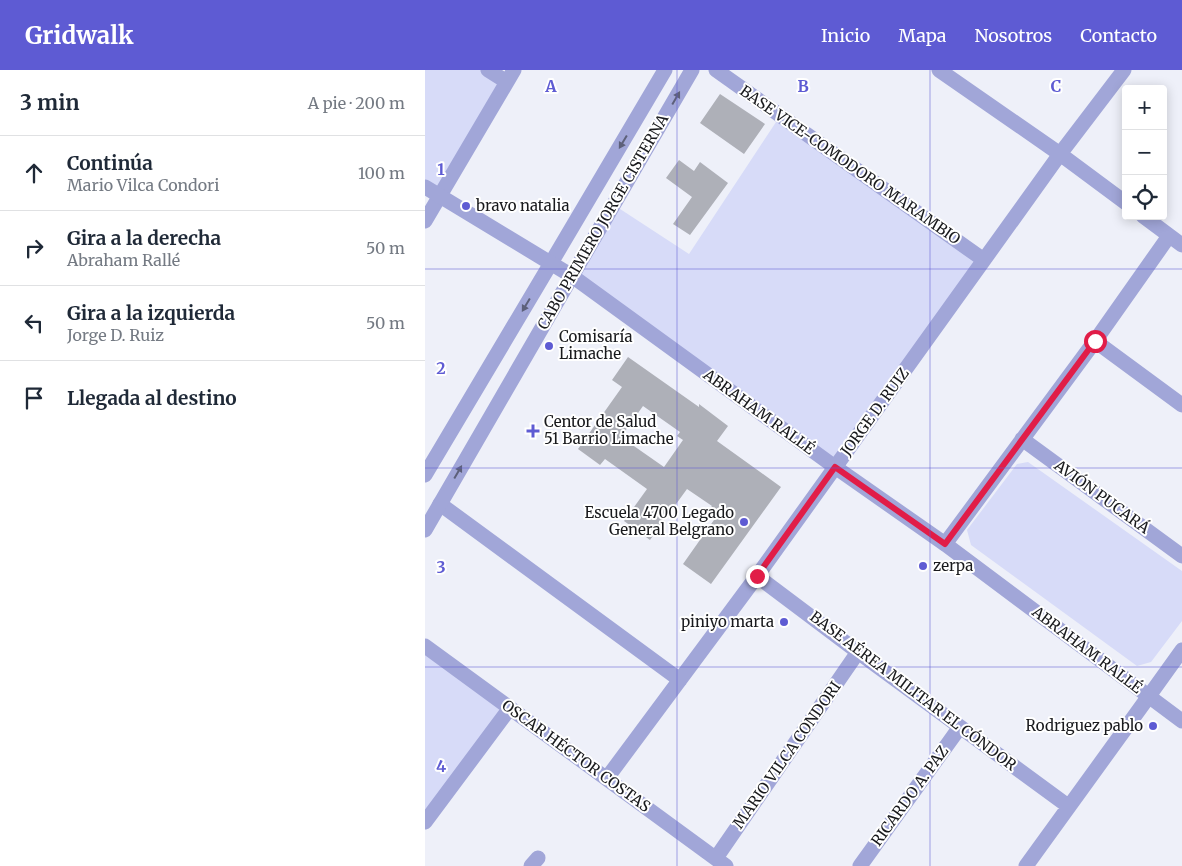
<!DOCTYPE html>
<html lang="es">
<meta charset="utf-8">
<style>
:root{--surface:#fff;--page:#f6f6f7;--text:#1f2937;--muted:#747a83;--line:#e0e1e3;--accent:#5e5bd3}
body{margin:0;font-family:Merriweather,serif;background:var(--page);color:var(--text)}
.controls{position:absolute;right:15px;top:15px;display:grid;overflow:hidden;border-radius:5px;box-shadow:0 2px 12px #0003}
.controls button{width:45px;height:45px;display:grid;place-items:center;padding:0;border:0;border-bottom:1px solid var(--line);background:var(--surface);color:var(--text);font:25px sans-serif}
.stop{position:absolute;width:15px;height:15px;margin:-11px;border:4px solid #e11d48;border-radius:50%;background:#fff}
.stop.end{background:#e11d48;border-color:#fff;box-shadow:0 1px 5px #0008}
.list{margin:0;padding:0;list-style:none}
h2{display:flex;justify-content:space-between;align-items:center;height:65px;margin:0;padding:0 20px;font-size:21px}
h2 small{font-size:16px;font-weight:400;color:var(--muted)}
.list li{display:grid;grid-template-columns:32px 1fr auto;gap:15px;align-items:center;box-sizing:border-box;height:75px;padding:0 20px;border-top:1px solid var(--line)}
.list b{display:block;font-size:19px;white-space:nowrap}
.list p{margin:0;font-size:16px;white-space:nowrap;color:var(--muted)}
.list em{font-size:16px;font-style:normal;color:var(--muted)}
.icon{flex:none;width:28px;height:28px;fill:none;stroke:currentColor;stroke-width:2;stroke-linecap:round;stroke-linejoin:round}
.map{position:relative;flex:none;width:757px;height:796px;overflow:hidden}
header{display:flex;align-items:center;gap:30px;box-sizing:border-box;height:70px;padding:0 25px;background:var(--accent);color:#fff}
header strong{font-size:24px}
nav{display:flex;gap:28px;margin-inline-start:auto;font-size:18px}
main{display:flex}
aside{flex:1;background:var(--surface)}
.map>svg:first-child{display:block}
</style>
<header>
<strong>Gridwalk</strong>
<nav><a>Inicio</a><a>Mapa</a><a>Nosotros</a><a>Contacto</a></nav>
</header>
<main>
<aside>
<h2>3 min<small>A pie · 200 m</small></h2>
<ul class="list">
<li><svg class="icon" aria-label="ahead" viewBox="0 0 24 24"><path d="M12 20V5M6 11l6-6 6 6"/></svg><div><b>Continúa</b><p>Mario Vilca Condori</p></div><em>100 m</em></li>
<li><svg class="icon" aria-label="right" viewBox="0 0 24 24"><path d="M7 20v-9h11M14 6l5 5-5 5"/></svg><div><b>Gira a la derecha</b><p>Abraham Rallé</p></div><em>50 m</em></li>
<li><svg class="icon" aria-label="left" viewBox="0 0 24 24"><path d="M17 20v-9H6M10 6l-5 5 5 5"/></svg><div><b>Gira a la izquierda</b><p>Jorge D. Ruiz</p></div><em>50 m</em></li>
<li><svg class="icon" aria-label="arrive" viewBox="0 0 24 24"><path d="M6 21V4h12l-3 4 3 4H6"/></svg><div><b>Llegada al destino</b></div></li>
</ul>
</aside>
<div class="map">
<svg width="757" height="796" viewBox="0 0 757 796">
<rect width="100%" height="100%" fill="#eef0f9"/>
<!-- green -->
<path fill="#d7dbf8" d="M0 0H61L81 12 15 125 0 116Z
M355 46 558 190 410 396 151 205 192 137 264 184Z
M603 392 757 501V551L726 592 712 596 546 475 542 460 592 394Z
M0 577 82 639 0 750Z"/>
<!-- building -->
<path fill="#aeb0b8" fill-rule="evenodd" d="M295 24 340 54 319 84 275 53Z
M254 90 269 101 275 92 303 113 265 165 248 154 267 127 241 108Z
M203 287 274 337V334L303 356 292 371 356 417 286 514 258 494 289 450 281 444 287 436 262 419 225 470 199 451 222 419 180 389 175 395 153 379 197 317 187 310ZM218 336 255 362 252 366 258 370 239 397 196 367Z"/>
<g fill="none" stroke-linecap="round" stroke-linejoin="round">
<!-- minor -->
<path stroke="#a1a6d8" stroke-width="15" d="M63 0 82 12
M291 0 559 190
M514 0 635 84 701 133
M718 146 757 175
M0 151 89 0
M126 193 240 0
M147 206 267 0
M670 271 757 335
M597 369 757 486
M15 434 255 610
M520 474 670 271 744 166
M332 506 433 582 643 736
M0 576 301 796
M182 708 332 506 635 84 699 0
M0 752 85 638
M291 788 433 582
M106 796 113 788
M435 796 535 657
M601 796 724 626"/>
<!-- tertiary -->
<path stroke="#a1a6d8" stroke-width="15" d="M0 117 147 206 410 397 520 474 757 651
M0 405 126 193
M0 460 147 206
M724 626 757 580"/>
</g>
<!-- one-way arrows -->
<defs><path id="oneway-solid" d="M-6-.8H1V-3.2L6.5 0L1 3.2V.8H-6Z" transform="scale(1.25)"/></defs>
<g fill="#5d607a">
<use href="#oneway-solid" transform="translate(251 28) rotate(-60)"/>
<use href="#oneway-solid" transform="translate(198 72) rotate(121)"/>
<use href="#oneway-solid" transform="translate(101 235) rotate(121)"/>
<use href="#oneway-solid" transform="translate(33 402) rotate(-60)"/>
</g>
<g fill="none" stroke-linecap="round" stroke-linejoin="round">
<!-- route -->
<path stroke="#e11d48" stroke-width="6" d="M332 506 410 397 520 474 670 271"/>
</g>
<!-- grid -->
<path fill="none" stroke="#5e5bd3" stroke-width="1" stroke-opacity="0.55" d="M252 0V796M505 0V796M0 199H757M0 398H757M0 597H757"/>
<!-- markers -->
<g fill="#5e5bd3" stroke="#fff" stroke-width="2">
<circle cx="41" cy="136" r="5"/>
<circle cx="124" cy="276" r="5"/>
<path d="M105.5 353.5h5v5h5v5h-5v5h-5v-5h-5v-5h5z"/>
<circle cx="319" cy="452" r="5"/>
<circle cx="498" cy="496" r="5"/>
<circle cx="359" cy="552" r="5"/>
<circle cx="728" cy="656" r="5"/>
</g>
<g text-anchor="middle" stroke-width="4" stroke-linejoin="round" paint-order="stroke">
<!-- street labels -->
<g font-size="15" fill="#191a1d" stroke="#fff">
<text transform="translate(425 95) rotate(35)" y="5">BASE VICE-COMODORO MARAMBIO</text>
<text transform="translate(178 152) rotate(-60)" y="5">CABO PRIMERO JORGE CISTERNA</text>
<text transform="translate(334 342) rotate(36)" y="5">ABRAHAM RALLÉ</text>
<text transform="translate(450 342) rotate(-54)" y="5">JORGE D. RUIZ</text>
<text transform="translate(677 427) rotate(36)" y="5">AVIÓN PUCARÁ</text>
<text transform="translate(662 580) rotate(37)" y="5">ABRAHAM RALLÉ</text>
<text transform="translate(488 621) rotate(37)" y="5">BASE AÉREA MILITAR EL CÓNDOR</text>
<text transform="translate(362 685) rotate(-55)" y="5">MARIO VILCA CONDORI</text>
<text transform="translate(151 686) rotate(36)" y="5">OSCAR HÉCTOR COSTAS</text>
<text transform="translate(485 726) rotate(-54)" y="5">RICARDO A. PAZ</text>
</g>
<!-- poi labels -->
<g font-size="15" fill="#191a1d" stroke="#fff" text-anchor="start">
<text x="51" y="141">bravo natalia</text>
<text x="134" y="272">Comisaría<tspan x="134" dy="17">Limache</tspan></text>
<text x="119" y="357">Centor de Salud<tspan x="119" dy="17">51 Barrio Limache</tspan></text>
<text x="309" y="448" text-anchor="end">Escuela 4700 Legado<tspan x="309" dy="17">General Belgrano</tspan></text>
<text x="508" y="501">zerpa</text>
<text x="349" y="557" text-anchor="end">piniyo marta</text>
<text x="718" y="661" text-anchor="end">Rodriguez pablo</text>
</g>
</g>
<g font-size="16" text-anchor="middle" font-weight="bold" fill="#5e5bd3" stroke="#fff" stroke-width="4" stroke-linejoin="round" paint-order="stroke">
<text x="126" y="22">A</text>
<text x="378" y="22">B</text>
<text x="631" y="22">C</text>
<text x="16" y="105">1</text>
<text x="16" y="304">2</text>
<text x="16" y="503">3</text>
<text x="16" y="702">4</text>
</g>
</svg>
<div class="controls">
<button>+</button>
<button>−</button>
<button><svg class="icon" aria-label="locate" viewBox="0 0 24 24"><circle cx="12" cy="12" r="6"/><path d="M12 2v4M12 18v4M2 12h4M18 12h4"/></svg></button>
</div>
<div class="stop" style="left:670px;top:271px"></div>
<div class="stop end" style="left:332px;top:506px"></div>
</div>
</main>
